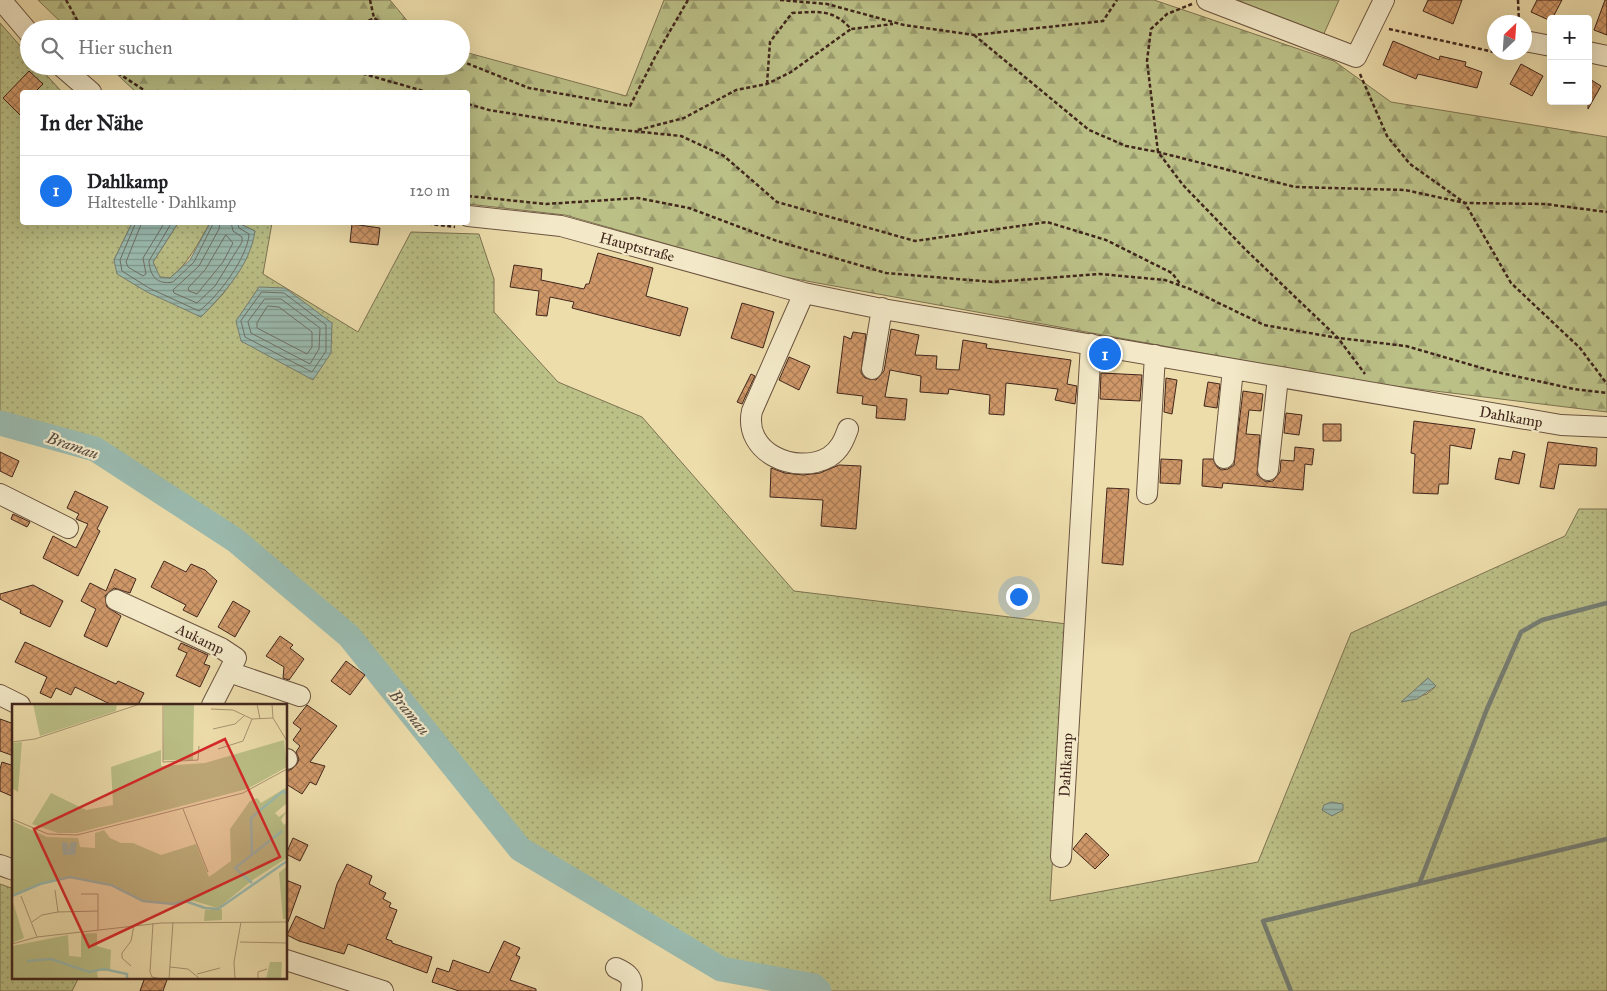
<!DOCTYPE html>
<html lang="de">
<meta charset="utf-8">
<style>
:root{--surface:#fff;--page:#f2f2f2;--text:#202124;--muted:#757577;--line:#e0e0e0;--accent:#1a73e8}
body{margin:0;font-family:"IM FELL Great Primer",serif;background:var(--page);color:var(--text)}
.controls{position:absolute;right:15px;top:15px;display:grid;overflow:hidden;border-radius:5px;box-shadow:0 5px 20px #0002}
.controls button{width:45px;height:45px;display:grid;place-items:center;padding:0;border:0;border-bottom:1px solid var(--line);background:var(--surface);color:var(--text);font:25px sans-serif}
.compass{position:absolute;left:1487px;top:15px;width:45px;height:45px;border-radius:50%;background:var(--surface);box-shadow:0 5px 20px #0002;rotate:25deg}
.you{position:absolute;left:1018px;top:596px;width:18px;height:18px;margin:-12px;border:4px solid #fff;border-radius:50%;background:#1a73e8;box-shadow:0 0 0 8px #1a73e833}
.badge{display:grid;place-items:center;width:32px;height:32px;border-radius:50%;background:var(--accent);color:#fff;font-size:16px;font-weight:700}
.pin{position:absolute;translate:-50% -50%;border:2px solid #fff;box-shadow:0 1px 5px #0006}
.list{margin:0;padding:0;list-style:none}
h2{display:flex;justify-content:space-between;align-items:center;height:65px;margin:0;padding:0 20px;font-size:21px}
h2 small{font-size:16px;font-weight:400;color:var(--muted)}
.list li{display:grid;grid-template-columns:32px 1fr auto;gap:15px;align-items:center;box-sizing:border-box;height:70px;padding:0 20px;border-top:1px solid var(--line)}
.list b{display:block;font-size:19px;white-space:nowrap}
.list p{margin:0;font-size:16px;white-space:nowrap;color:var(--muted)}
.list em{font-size:16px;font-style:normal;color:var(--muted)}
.icon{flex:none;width:28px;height:28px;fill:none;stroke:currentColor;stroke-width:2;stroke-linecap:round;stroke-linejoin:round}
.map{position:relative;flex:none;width:1607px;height:991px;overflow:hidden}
.search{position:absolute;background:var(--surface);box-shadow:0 5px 20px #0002;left:20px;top:20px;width:450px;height:55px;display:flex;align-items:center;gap:12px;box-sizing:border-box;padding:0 18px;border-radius:28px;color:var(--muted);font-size:19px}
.panel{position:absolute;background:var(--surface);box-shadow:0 5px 20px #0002;left:20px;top:90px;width:450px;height:135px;border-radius:5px}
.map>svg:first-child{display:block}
</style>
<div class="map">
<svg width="1607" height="991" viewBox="0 0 1607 991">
<defs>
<pattern id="grass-dots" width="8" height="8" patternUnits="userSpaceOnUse" patternTransform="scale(1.25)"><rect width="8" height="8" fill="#bbc087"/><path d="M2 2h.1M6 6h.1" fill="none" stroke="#9a9c6e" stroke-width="1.8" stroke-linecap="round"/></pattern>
<pattern id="forest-firs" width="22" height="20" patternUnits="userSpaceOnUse" patternTransform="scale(1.25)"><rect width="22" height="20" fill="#bbc087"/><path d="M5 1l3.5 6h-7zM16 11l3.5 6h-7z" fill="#9a9c6e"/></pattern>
<pattern id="water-rules" width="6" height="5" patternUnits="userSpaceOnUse" patternTransform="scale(1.25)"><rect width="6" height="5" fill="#9abbb0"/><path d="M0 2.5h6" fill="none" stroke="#7f988e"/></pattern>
<pattern id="building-cross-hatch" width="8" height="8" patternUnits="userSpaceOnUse" patternTransform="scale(1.25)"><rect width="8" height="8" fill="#d09869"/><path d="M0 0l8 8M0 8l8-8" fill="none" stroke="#aa7c56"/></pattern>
</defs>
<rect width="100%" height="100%" fill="#edddab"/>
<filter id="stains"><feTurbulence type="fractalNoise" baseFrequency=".004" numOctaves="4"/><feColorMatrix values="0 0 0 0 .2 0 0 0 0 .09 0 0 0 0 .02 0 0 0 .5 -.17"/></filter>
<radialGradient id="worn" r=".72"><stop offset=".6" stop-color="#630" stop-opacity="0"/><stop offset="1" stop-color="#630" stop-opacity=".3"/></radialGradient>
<!-- grass -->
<path fill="url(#grass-dots)" stroke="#7e7352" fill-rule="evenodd" d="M0 23 29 56V66H38L62 92H22V222L132 223 114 260 201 317 223 294 239 271 255 231 238 223H272L263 274 358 332 411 232 479 234 494 279V312L558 382 642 417 794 591 1067 624 1050 901 1258 862 1351 633 1565 536 1579 509H1607V991H828L815 984 722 966 521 846 353 633 239 537 96 447 0 420ZM1428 678 1435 687 1427 694 1402 702Z
M178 223H210C198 243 189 263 170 278L159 277 153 262Z
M0 884 14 889V977H79L72 991H0Z"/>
<!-- forest -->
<path fill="url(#forest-firs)" stroke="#7e7352" d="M38 0H390L414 29H68Z
M664 0H1154L1334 61 1391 102 1607 137V412L1361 382 779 276 565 215 468 204V92H136L108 66H461V51L626 96Z"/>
<!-- park -->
<path fill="#bbc087" stroke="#7e7352" d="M1238 0H1339L1322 38Z"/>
<!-- water -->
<path fill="url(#water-rules)" stroke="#767f75" d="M132 223H178L153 262 160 277 170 278 190 260 210 223H238L255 231C250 266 224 293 201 317L147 292 117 274 114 260Z
M259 287 285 288 332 323 331 353 313 380 241 341 236 321Z
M1428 678 1436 686 1417 699 1401 702Z
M1331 802 1343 804V810L1332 816 1322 810 1324 805Z"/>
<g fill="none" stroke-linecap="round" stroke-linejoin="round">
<!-- shore -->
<path stroke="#6e7066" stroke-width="1" d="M136 222 120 260 122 271 149 288 199 311C217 298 248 257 249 234L239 228 237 222
M142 222 126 262 128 267 143 276 146 274 143 258 165 222
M172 222 149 261C150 276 157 285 173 282L194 262 214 222
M220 222 219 229 199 266 173 290 174 293 197 303 215 286 242 242V237L233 231 231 222
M226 235 233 243 223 262 197 294 189 291 188 288 205 270Z
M262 292 284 293 326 325V351L312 372 245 337 241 321Z
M265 299H281L320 328 319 349 310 364 251 333 248 322Z
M268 306 279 307 312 332V347L307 354 257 328V323Z"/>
<!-- stream -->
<path stroke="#767f75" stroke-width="4.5" d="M1420 882 1487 709 1521 632 1542 620 1607 603
M1291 991 1263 921 1607 839"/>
<!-- river -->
<path stroke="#9abbb0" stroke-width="25" d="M0 423 95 449 235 540 349 636 520 849 721 969 814 986 819 991"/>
</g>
<!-- building -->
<path fill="url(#building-cross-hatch)" stroke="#41261c" d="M1428 0H1462L1453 24 1423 11Z
M1537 0H1562L1551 21 1531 12Z
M1605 0H1607V35L1594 30Z
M1393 41 1439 60 1440 56 1466 62 1465 66 1482 72 1477 88 1418 74 1416 79 1383 65Z
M1521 64 1543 76 1532 96 1510 84Z
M29 71 43 84 35 92H22V117L3 98Z
M1588 78 1601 86 1588 109Z
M352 224 380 228 378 245 350 242Z
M598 253 653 268 646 296 688 308 680 336 572 308 574 302 550 297 547 316 536 315 539 291 510 287 514 265 542 269 541 280 584 289 586 284H589Z
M742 303 774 312 763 348 731 338Z
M891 329 919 335 915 355 937 356 936 369 959 370 963 340 987 344 986 348 1071 360 1067 384 1077 386 1075 404 1055 400 1058 389 1006 383 1004 415 989 414 990 395 949 389 948 394 920 392 921 376 890 370 885 397 907 399 905 420 876 418 877 406 862 404 863 396 837 393 844 336 851 339 853 332 866 334 861 373 865 378 876 380 884 371Z
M789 357 810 366 799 390 779 380Z
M1101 373 1142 375 1140 401 1100 399Z
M751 374 755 376 742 404 737 402Z
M1166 378 1177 380 1172 414 1164 412Z
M1208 382 1220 384 1217 408 1204 406Z
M1243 391 1263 394 1261 411 1249 410 1246 434 1260 435 1257 475 1266 482 1273 481 1280 472 1281 460 1294 461 1295 447 1314 449 1312 465 1305 464 1303 490 1223 483 1222 488 1202 486 1203 459H1213L1217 467 1222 470 1228 469 1234 465Z
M1286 413 1302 415 1299 435 1284 433Z
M1414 421 1475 429 1471 449 1450 445 1448 484H1439L1438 494 1413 493 1415 454 1411 453Z
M1323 424H1341V441H1323Z
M1548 442 1597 448 1596 466 1559 464 1554 489 1540 487Z
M1513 451 1525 454 1519 484 1495 479 1499 458 1511 460Z
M0 452 19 461 12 477 0 471Z
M1161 459 1182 460 1180 484 1160 483Z
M839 465 861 466 856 529 821 526 823 500 770 497 771 468 785 473 803 475 820 473Z
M1107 488 1129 489 1123 565 1102 563Z
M75 491 108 507 97 529 100 531 78 576 43 558 53 536 76 548 88 524 76 519 79 514 67 508Z
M13 514 30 522 27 527 11 519Z
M164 561 186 572 191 564 205 570 217 581 197 617 183 610 186 605 151 587Z
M115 569 136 579 130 593 114 588 105 596 107 607 121 616 107 647 84 636 96 609 81 601 90 583 106 591Z
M33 585 63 601 50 627 20 613 21 610 0 599V594Z
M233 601 250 611 235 637 218 627Z
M280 636 293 645 290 648 304 659 289 680 283 678 284 667 266 656Z
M25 642 116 684 118 681 144 693 138 705H112L75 687 71 695 56 688 51 698 40 693 47 677 15 662Z
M181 643 208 655 204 664 210 666 200 687 176 676 187 653 178 649Z
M346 661 365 675 350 695 331 681Z
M307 705 337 726 310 762 325 766 316 785 310 782 302 794 286 784V771L292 769 297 764 299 759 296 752 300 746 293 740 301 729 293 723Z
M0 719 14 724V756L0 751Z
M2 762 14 766V797L0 791V769Z
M1086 833 1109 855 1095 869 1073 849Z
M293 838 308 845 300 861 286 854Z
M347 864 372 876 369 884 386 893 383 899 391 903 389 907 397 910 386 939 392 941V943L432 957 427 973 348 944 344 954 299 941 287 935 296 916 324 929 337 884Z
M286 880 301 886 288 922H286Z
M504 941 520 948 516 955 520 957 510 980 536 989V991H459L432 982 437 968 449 972 453 960 489 973Z
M145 977H168L163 991H140Z"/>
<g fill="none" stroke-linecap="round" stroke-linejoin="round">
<!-- minor casing -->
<g stroke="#6c5440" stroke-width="22">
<path id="minor" d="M1 0 29 33
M1207 0 1356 57 1384 0
M1525 41 1551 46
M1588 52 1607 56
M61 66 91 92
M468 216 561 226 804 293 877 308 1561 425 1607 427
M804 293 752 411C743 452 795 476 829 457 840 450 844 440 848 429
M872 369 882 308
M1224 458 1233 369
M1268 470 1278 377
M0 494 68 528
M1147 494 1155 355
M116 600 221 648 236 658 212 705
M229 672 300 696
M0 695 20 705
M286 759H287
M1061 857 1091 344
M0 865 14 870
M286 960 383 991
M616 968C628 973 634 978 631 991"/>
</g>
<!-- path -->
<path stroke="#41261c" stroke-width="2.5" stroke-dasharray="4 2.5" stroke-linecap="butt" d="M66 0 82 29
M370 0 374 18
M780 0 827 4 904 25 974 35 1103 21 1117 0
M1518 0 1519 22
M1192 4 1167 14 1151 29 1147 61 1158 152 1183 185 1245 249 1338 338 1365 374
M351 29 374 18 393 29
M1389 29 1494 52
M974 35 1089 130 1126 146 1158 152 1295 187 1405 190 1465 203 1545 204 1607 212
M1498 52H1504
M461 61 529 88 630 106 655 57 688 0
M107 66 147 92
M353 66 357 72 427 92
M1360 74 1387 136 1410 164 1465 203 1511 283 1580 348 1607 384
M767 84 770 42 792 13C818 12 832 8 851 29L893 24
M468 104 489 110 602 128 681 136 724 156 777 202 915 241 1047 222 1106 240 1172 273 1181 285
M638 130 684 118 736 90 767 84 791 72 851 29
M468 196 546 204 638 198 689 208 777 241 886 273 993 282 1100 274 1165 280 1190 289 1264 325 1338 338 1406 346 1492 371 1574 389 1607 393
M415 222 455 227"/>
<!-- minor -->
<use href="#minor" stroke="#f3e9c8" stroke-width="20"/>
</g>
<g text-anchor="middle" stroke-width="4.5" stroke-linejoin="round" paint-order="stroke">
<!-- street labels -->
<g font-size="15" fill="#41261c" stroke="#f3e9c8">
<text transform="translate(637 247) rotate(15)" y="5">Hauptstraße</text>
<text transform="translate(1511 417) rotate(10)" y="5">Dahlkamp</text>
<text transform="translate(200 639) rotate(26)" y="5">Aukamp</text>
<text transform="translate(1066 765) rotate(-87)" y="5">Dahlkamp</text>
</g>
<!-- water labels -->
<g font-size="16" font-style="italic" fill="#574b41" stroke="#f3e9c8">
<text transform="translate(73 445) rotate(19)" y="6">Bramau</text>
<text transform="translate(410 712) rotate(51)" y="6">Bramau</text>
</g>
</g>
<!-- overview -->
<g transform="translate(12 704)">
<rect width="275" height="275" fill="#edddab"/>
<path d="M21 0H105L104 7 28 32ZM10 38 6 88 0 84V39ZM275 83V99L263 109 267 113 275 107 269 116 272 121 275 118V154L242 175 206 204 182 197 161 200 131 196 99 180 58 172 28 179 0 191V117L35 133 66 134 68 143 83 144V129L92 126 98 134 109 139H121L149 151 184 140 197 173 219 157 218 125 238 97 245 94 249 99ZM85 229V242L99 246 98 267H85L86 275H0V242L56 231 57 252 69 253V230Z" fill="#bbc087"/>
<path d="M272 36 275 63 235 85 65 129H46L20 120 39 89 74 106 101 101 99 63 149 46V62L193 59ZM0 195 12 234 0 239ZM210 205V216L192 217 193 206Z" fill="#bbc087"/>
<path d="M275 162V215H271L267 169Z" fill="#bbc087"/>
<path d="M152 0H182L181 56H151Z" fill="#bbc087"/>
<path d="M258 258H270L269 275H254Z" fill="#bbc087"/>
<path d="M50 138 56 139V149L59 138H65L63 151H51Z" fill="#9abbb0"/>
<path fill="none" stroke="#9abbb0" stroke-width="2.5" d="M240 151 239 114 271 87 275 90M240 179 223 164 270 127M0 192 28 180 58 173 99 181 131 197 161 200 173 197 193 204 206 205 275 157M15 257 39 255 77 268 92 265 115 270V275"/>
<path fill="none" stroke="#a89472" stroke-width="1" d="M151 0V58L186 56 187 42M245 0 248 15M260 0 261 14 275 37M199 5 221 6 240 15 261 14M201 25 223 20 232 12M0 38 23 35 128 0M206 45 231 37 240 15M171 105 196 168M0 115 36 130 65 131 231 89 275 65M43 186 46 208 86 207M69 190H86V226M9 192 25 233M20 218 30 211 46 208M141 219 138 268 140 273 150 275M228 238 275 239M0 240 25 233 149 219 275 218M119 262 110 254V249L119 237 122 221M158 263 176 265 188 275M185 270 208 264M157 275 161 218M223 275 222 258 229 218M246 275V268L255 265"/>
<path fill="#d62828" fill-opacity="0.15" stroke="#d62828" stroke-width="2.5" d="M213 35 268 153 77 243 22 125Z"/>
<rect width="275" height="275" fill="none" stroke="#41261c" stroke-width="2.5"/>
</g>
<rect width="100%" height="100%" filter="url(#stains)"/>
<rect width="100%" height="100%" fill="url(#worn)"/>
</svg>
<div class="controls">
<button>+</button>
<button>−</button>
</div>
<svg class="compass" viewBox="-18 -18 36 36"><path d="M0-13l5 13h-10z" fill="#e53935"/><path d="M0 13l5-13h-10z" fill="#757577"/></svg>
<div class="you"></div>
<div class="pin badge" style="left:1105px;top:354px">1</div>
<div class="search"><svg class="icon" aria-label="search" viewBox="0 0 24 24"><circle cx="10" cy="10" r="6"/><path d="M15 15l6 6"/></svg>Hier suchen</div>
<section class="panel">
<h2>In der Nähe<small></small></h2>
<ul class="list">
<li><span class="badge">1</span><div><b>Dahlkamp</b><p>Haltestelle · Dahlkamp</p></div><em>120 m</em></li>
</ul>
</section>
</div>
